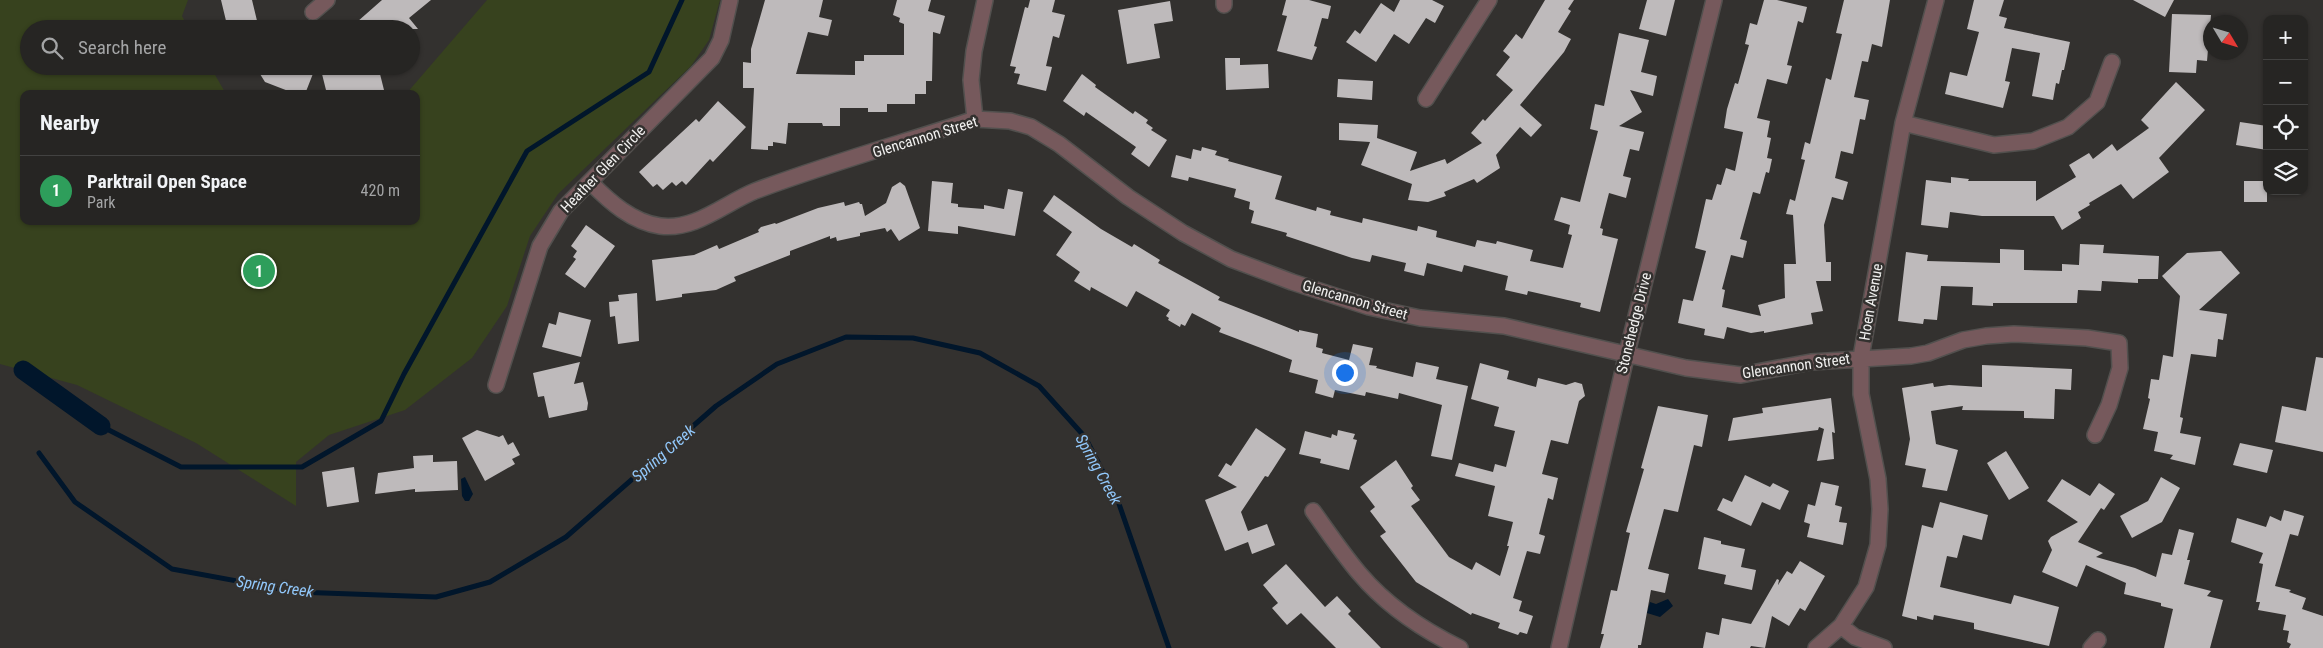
<!DOCTYPE html>
<meta charset="utf-8">
<style>
:root{--surface:#262523;--page:#2e2d2b;--text:#f1f3f6;--muted:#a4a5a6;--line:#424241;--accent:#a7c81e}
body{margin:0;font-family:"Roboto Condensed",sans-serif;background:var(--page);color:var(--text)}
.controls{position:absolute;right:15px;top:15px;display:grid;overflow:hidden;border-radius:10px;box-shadow:0 1px 4px #0004}
.controls button{width:45px;height:45px;display:grid;place-items:center;padding:0;border:0;border-bottom:1px solid var(--line);background:var(--surface);color:var(--text);font:25px sans-serif}
.compass{position:absolute;left:2203px;top:15px;width:45px;height:45px;border-radius:50%;background:var(--surface);box-shadow:0 1px 4px #0004;rotate:128deg}
.you{position:absolute;left:1344px;top:372px;width:18px;height:18px;margin:-12px;border:4px solid #fff;border-radius:50%;background:#1a73e8;box-shadow:0 0 0 8px #1a73e833}
.badge{display:grid;place-items:center;width:32px;height:32px;border-radius:50%;background:var(--accent);color:#fff;font-size:16px;font-weight:700}
.pin{position:absolute;translate:-50% -50%;border:2px solid #fff;box-shadow:0 1px 5px #0006}
.list{margin:0;padding:0;list-style:none}
h2{display:flex;justify-content:space-between;align-items:center;height:65px;margin:0;padding:0 20px;font-size:21px}
h2 small{font-size:16px;font-weight:400;color:var(--muted)}
.list li{display:grid;grid-template-columns:32px 1fr auto;gap:15px;align-items:center;box-sizing:border-box;height:70px;padding:0 20px;border-top:1px solid var(--line)}
.list b{display:block;font-size:19px;white-space:nowrap}
.list p{margin:0;font-size:16px;white-space:nowrap;color:var(--muted)}
.list em{font-size:16px;font-style:normal;color:var(--muted)}
.icon{flex:none;width:28px;height:28px;fill:none;stroke:currentColor;stroke-width:2;stroke-linecap:round;stroke-linejoin:round}
.map{position:relative;flex:none;width:2323px;height:648px;overflow:hidden}
.search{position:absolute;background:var(--surface);box-shadow:0 1px 4px #0004;left:20px;top:20px;width:400px;height:55px;display:flex;align-items:center;gap:12px;box-sizing:border-box;padding:0 18px;border-radius:28px;color:var(--muted);font-size:19px}
.panel{position:absolute;background:var(--surface);box-shadow:0 1px 4px #0004;left:20px;top:90px;width:400px;height:135px;border-radius:10px}
.map>svg:first-child{display:block}
</style>
<div class="map">
<svg width="2323" height="648" viewBox="0 0 2323 648">
<rect width="100%" height="100%" fill="#33312f"/>
<!-- green -->
<path fill="#37421e" d="M0 0H188L182 16 189 29H29V66H210L226 94H24V221H416V94H406L487 0H720L709 40 691 66 558 194 530 236 507 306 472 358 405 410 329 435 296 462V506L196 443 77 385 0 364Z"/>
<!-- water -->
<path fill="#01162b" d="M465 477 473 494 469 501H465L462 496 461 479Z
M1668 599 1673 606 1660 617 1647 613 1650 602 1656 604Z"/>
<g fill="none" stroke-linecap="round" stroke-linejoin="round">
<!-- stream -->
<path stroke="#01162b" stroke-width="5" d="M101 426 181 467H302L381 421 404 374 527 151 649 72 682 0
M39 453 75 502 172 569 296 592 436 597 490 582 566 537 716 406 777 364 846 337 913 338 980 353 1039 386 1085 437 1118 501 1169 648"/>
<!-- canal -->
<path stroke="#01162b" stroke-width="19" d="M23 370 101 426"/>
</g>
<!-- building -->
<path fill="#bebabb" d="M221 0H252L259 29H228Z
M382 0H431L409 18 418 29H349Z
M765 0H823L819 17 832 20 828 36 808 32 796 74 855 75V61H864V55H904V24L899 22 900 18 893 15 897 0H931L928 11 945 16 940 34 933 32 932 81H926V94H915V104H887V112H868V108H840V126H823L822 123H788L786 144 773 142V146H768V150L751 149 754 88H743V62L751 63V49Z
M1030 0H1055L1052 12 1065 15 1059 38 1053 36 1046 66 1052 67 1046 91 1017 84 1020 74 1014 73 1016 67 1010 66 1025 7 1028 8Z
M1286 0H1309L1331 6 1328 19 1322 18 1314 46 1317 47 1312 60 1277 51 1287 16 1282 15Z
M1400 0H1432L1444 6 1435 23 1426 18 1409 44 1394 34 1376 62 1346 42 1355 30 1360 34 1381 3 1394 12Z
M1545 0H1574L1568 9 1571 11 1558 32 1571 39 1564 52 1520 105 1542 125 1531 137 1520 127 1496 155 1500 168 1477 183 1474 179 1444 192 1446 196 1428 202 1408 200 1412 184 1361 165 1370 142 1339 140V123L1378 125 1377 138 1417 152 1410 171 1445 159 1447 164 1482 143 1471 133 1483 119 1485 121 1513 90 1496 75 1510 57 1503 51 1516 34 1522 39Z
M1647 0H1675L1666 36 1639 29Z
M1764 0H1777L1807 7 1803 23 1798 21 1787 65 1792 66 1787 84 1767 79 1757 118 1770 121 1767 137 1771 138 1767 158 1772 159 1769 173 1766 172 1760 194 1753 192 1740 239 1747 241 1743 258 1731 255 1722 289 1725 290 1722 307 1761 316 1758 305 1785 298 1784 264H1796L1793 215 1786 214 1790 199 1795 201 1805 160 1801 159 1805 142 1810 144 1826 78 1831 80 1842 34 1836 33 1844 0H1890L1882 47 1872 44 1868 62 1862 61 1854 97 1869 100 1865 120 1860 119 1853 154 1841 151 1835 178 1848 182 1843 200 1832 197 1824 225 1826 262H1831V281H1816L1823 311 1811 313 1813 324 1764 333V331L1751 333 1727 327 1724 339 1704 335 1705 329 1678 323 1683 299 1693 301 1706 251 1695 248 1706 199 1712 200 1717 184 1721 185 1726 168 1735 171 1743 132 1724 128 1727 109 1735 83 1738 84 1749 45 1745 44 1750 23 1757 25Z
M1974 0H2004L1999 16 2007 18 2004 28 2070 42 2064 70H2062L2059 84 2056 83 2053 100 2032 96 2040 53 2012 48 2005 81 2010 82 2003 108 1945 94 1950 72 1967 76 1979 32 1967 29Z
M2133 0H2174L2165 17Z
M1170 1 1173 21 1154 24 1160 58 1127 64 1118 10Z
M2172 14 2211 15 2207 61 2197 60 2196 73 2169 72Z
M1619 33 1649 40 1641 72 1657 76 1653 96 1630 90 1642 112 1619 126 1644 132 1639 151 1630 149 1623 176 1631 178 1626 198 1609 193 1600 228 1603 229 1602 235 1618 239 1600 312 1580 307 1581 303 1528 291 1527 295 1505 290 1508 276 1464 265 1462 272 1427 263 1424 276 1404 271 1406 263 1372 255 1370 262 1352 258 1286 236 1287 233 1251 223 1254 211 1249 209 1250 202 1234 197 1236 189 1189 177 1188 181 1171 177 1176 155 1191 159 1193 149 1201 151 1202 147 1217 151 1215 155 1229 159 1228 161 1282 176 1275 199 1316 211 1317 207 1331 211 1330 215 1362 223 1363 218 1417 231 1418 226 1437 231 1436 237 1475 247 1477 240 1496 244 1497 241 1533 250 1530 261 1563 268 1572 235 1568 234 1570 225 1554 220 1561 197 1580 202 1598 131 1590 129 1595 104 1604 106Z
M1225 58H1240V65L1268 64 1269 88 1226 90Z
M255 66H316L305 94H296L265 82Z
M320 66H378L384 90 370 94H327Z
M1082 74 1096 85 1095 87 1133 114 1135 111 1148 120 1146 123 1153 128 1151 130 1167 140 1149 167 1131 154 1136 147 1086 112 1084 116 1063 101Z
M1338 79 1373 81 1372 100 1337 97Z
M2176 82 2205 110 2159 158 2169 172 2133 199 2121 184 2089 203 2090 205 2078 212 2081 218 2062 230 2054 216H1982L1950 212 1948 228 1921 225 1926 180 1951 183V177L1969 179 1968 181H2036V201L2076 177 2069 165 2089 153 2093 159 2112 144 2117 151 2149 128 2141 120Z
M718 101 746 127 713 162 710 159 686 185 682 181 676 186 672 182 663 190 657 184 653 187 639 172 696 119 699 122Z
M2240 122 2267 126V150L2236 145Z
M932 181 953 183 951 203 958 204V207L984 209V205L1004 209 1008 189 1023 192 1015 236 958 226V234L928 231Z
M2244 181H2267V202H2244Z
M900 182 905 186 920 228 899 241 891 229 887 232 885 228 860 233V236L837 241 836 237 830 239V236L790 251V255L734 277 736 281 716 290 682 294V297L656 301 652 260 694 255 717 245 719 249 759 232 758 230 761 227 775 223 776 224 818 208 844 202 845 206 859 202 860 204H862L865 216 886 203 892 187Z
M1054 195 1101 229 1132 247 1134 244 1160 260 1158 263 1220 297 1218 300 1299 332V330L1318 334 1316 347 1323 349 1322 353 1349 360 1353 344 1373 348 1369 365 1377 366 1376 368 1413 377 1416 362 1439 367 1436 379 1468 386 1452 460 1431 456 1442 405 1399 393 1398 399 1366 392 1365 396 1335 390 1333 398 1315 393 1318 380 1289 372 1292 360 1219 332 1221 328 1192 313 1185 326 1181 324 1180 327 1168 320 1169 318 1166 316 1170 310 1136 291 1127 307 1091 287 1090 291 1074 281 1080 272 1056 255 1072 232 1043 211Z
M586 225 615 246 585 288 565 274 576 259 573 257 577 251 571 246Z
M2080 244 2104 245 2103 253 2159 256 2158 279H2138V283L2102 281 2101 291 2078 290 2077 303H1993V306L1972 305 1973 287 1941 286 1937 320 1924 319 1923 324 1898 321 1906 252 1928 255 1927 261 2000 263V249L2024 250V270L2062 271V264L2079 265Z
M2221 251 2240 273 2199 310 2227 314 2223 340 2218 339 2216 357 2191 354 2180 417 2183 418 2180 433 2201 437 2195 465 2170 459 2173 455 2154 451 2158 432 2143 429 2150 399 2148 398 2151 379 2159 380 2163 355 2173 357 2180 296 2162 276 2187 253Z
M637 293 639 341 618 344 615 316 610 317 609 302 619 301 618 295Z
M559 312 591 320 581 357 542 347 549 323 556 325Z
M2316 357 2323 358V452L2275 442 2282 406 2306 411Z
M580 362 574 384 583 382 588 403 587 410 549 418 544 396 538 397 533 373Z
M1480 363 1509 371 1507 379 1536 387 1538 378 1566 385 1575 382 1582 384 1585 396 1579 401 1568 444 1551 440 1542 474 1558 478 1553 500 1548 498 1539 534 1545 536 1540 554 1527 551 1513 598 1522 601 1519 611 1533 616 1527 634 1520 632 1518 635 1498 628 1500 623 1472 613 1471 615 1416 582 1380 536 1386 532 1370 511 1375 507 1360 487 1396 460 1413 486 1411 488 1420 500 1411 506 1449 557 1472 570 1476 562 1500 576 1509 546H1507L1513 522 1488 516 1495 486 1455 476 1459 463 1493 472 1495 464 1506 467 1515 431 1494 426 1499 407 1471 399Z
M1982 365 2072 369 2071 390 2055 389 2054 419 2024 418V411L1962 410 1963 406 1931 411 1936 444 1958 450 1947 491 1922 487 1926 469 1905 465 1910 439 1902 388 1933 383 1934 387 1949 385 1982 387Z
M1831 398 1835 433 1832 432 1834 459 1817 461 1824 429 1819 427 1818 430 1728 441 1733 418 1763 413 1762 408Z
M1658 406 1708 415 1702 447 1694 445 1678 512 1664 509 1648 569 1669 574 1665 593 1651 590 1641 645H1638V648H1600L1604 634H1601L1611 590 1617 591 1630 533 1626 532 1644 469 1641 468Z
M1256 428 1286 449 1268 477 1265 476 1241 512 1248 531 1267 524 1275 545 1252 554 1248 542 1225 551 1205 500 1237 487 1218 476 1226 463 1231 466Z
M477 430 499 437 503 435 508 445 513 442 520 455 512 459 515 464 485 481 462 438Z
M1338 430 1355 434 1353 439 1357 440 1349 470 1320 463 1321 459 1299 454 1305 431 1331 438 1332 434 1337 436Z
M2240 443 2273 450 2267 473 2233 465Z
M2006 451 2029 488 2009 500 1987 463Z
M433 455V462L457 461 458 490 415 492V489L375 494 378 473 414 468 413 456Z
M354 467 359 502 327 507 322 472Z
M1745 475 1770 487 1773 483 1789 491 1780 510 1762 502 1751 526 1717 510 1723 498 1732 502Z
M2161 477 2180 488 2162 522 2132 538 2120 516 2148 501Z
M2062 479 2090 496 2099 483 2115 494 2104 510 2101 508 2078 542 2103 553 2096 557 2135 568 2156 577 2162 553 2172 555 2179 529 2194 533 2187 560H2190L2184 584 2211 591 2207 596 2223 600 2210 648H2164L2173 609 2161 606V603L2124 594 2126 583 2086 565 2077 587 2042 572 2052 550 2048 541 2051 537 2078 522 2047 501Z
M1821 482 1839 486 1835 505 1842 507 1839 522 1847 523 1843 545 1807 537 1810 524 1804 522 1808 504 1815 506Z
M1940 502 1988 515 1982 540 1963 535 1957 558 1947 556 1940 587 2011 604 2014 595 2059 607 2049 646 1974 629V623L1934 615 1933 620 1917 616V620L1902 616 1922 525 1933 528Z
M2284 510 2304 516 2298 536 2290 534 2275 586 2291 590 2289 592 2306 598 2302 609 2323 616V648H2289L2291 644 2287 642 2289 631 2283 630 2286 615 2258 610 2260 602H2256L2263 564 2259 563 2263 553 2231 542 2237 518 2266 527 2270 516 2281 521Z
M1704 537 1721 541V544L1745 549 1741 567 1756 570 1752 590 1724 584 1726 575 1698 569Z
M1800 561 1825 576 1805 611 1800 608 1789 626 1772 616 1765 648 1751 646 1750 648H1703L1706 632 1719 635 1722 618 1751 624 1777 579 1779 580 1778 585 1787 571 1792 574Z
M1286 564 1325 607 1337 596 1351 611 1348 614 1381 648H1336L1301 613 1287 625 1272 608 1278 603 1263 585Z"/>
<g fill="none" stroke-linecap="round" stroke-linejoin="round">
<!-- minor casing -->
<g stroke="#52504e" stroke-width="18">
<path id="minor" d="M1224 0V5
M313 12 327 0
M1426 99 1489 0
M975 119 971 80 974 51 985 0
M1903 123 1994 145 2033 141 2068 127 2097 102 2112 62
M591 183C610 202 632 222 660 226 695 231 725 203 755 191 827 164 902 143 975 119L1010 121 1031 127 1059 144 1128 197 1183 233 1231 259 1292 282 1369 307 1420 318 1504 326 1686 368 1741 375 1811 362 1911 356 1928 353 1963 340 1986 336 2014 334 2087 338 2119 343 2120 368 2109 405 2095 435
M496 385 540 246 561 211 712 58 721 40 730 0
M1313 511C1328 532 1343 554 1359 573 1386 605 1423 630 1460 648
M1841 626 1855 637 1884 648
M1559 648 1627 353 1714 0
M1816 648 1841 626 1866 587 1878 545 1880 509 1878 479 1861 394V357L1903 123 1936 0
M2091 648 2098 640"/>
</g>
<!-- minor -->
<use href="#minor" stroke="#76595c" stroke-width="15"/>
</g>
<g text-anchor="middle" stroke-width="5" stroke-linejoin="round" paint-order="stroke">
<!-- street labels -->
<g font-size="15" fill="#f2f1f0" stroke="#33312f">
<text transform="translate(925 137) rotate(-17)" y="5">Glencannon Street</text>
<text transform="translate(603 169) rotate(-46)" y="5">Heather Glen Circle</text>
<text transform="translate(1355 300) rotate(16)" y="5">Glencannon Street</text>
<text transform="translate(1871 302) rotate(-80)" y="5">Hoen Avenue</text>
<text transform="translate(1634 323) rotate(-76)" y="5">Stonehedge Drive</text>
<text transform="translate(1796 366) rotate(-8)" y="5">Glencannon Street</text>
</g>
<!-- water labels -->
<g font-size="16" font-style="italic" fill="#92c8fb" stroke="#33312f">
<text transform="translate(663 453) rotate(-41)" y="6">Spring Creek</text>
<text transform="translate(1099 469) rotate(61)" y="6">Spring Creek</text>
<text transform="translate(275 586) rotate(8)" y="6">Spring Creek</text>
</g>
</g>
</svg>
<div class="controls">
<button>+</button>
<button>−</button>
<button><svg class="icon" aria-label="locate" viewBox="0 0 24 24"><circle cx="12" cy="12" r="6"/><path d="M12 2v4M12 18v4M2 12h4M18 12h4"/></svg></button>
<button><svg class="icon" aria-label="layers" viewBox="0 0 24 24"><path d="M12 4l9 5-9 5-9-5zM3 14l9 5 9-5"/></svg></button>
</div>
<svg class="compass" viewBox="-18 -18 36 36"><path d="M0-13l5 13h-10z" fill="#e53935"/><path d="M0 13l5-13h-10z" fill="#a4a5a6"/></svg>
<div class="you"></div>
<div class="pin badge" style="left:259px;top:271px;background:#2e9e5b">1</div>
<div class="search"><svg class="icon" aria-label="search" viewBox="0 0 24 24"><circle cx="10" cy="10" r="6"/><path d="M15 15l6 6"/></svg>Search here</div>
<section class="panel">
<h2>Nearby<small></small></h2>
<ul class="list">
<li><span class="badge" style="background:#2e9e5b">1</span><div><b>Parktrail Open Space</b><p>Park</p></div><em>420 m</em></li>
</ul>
</section>
</div>
